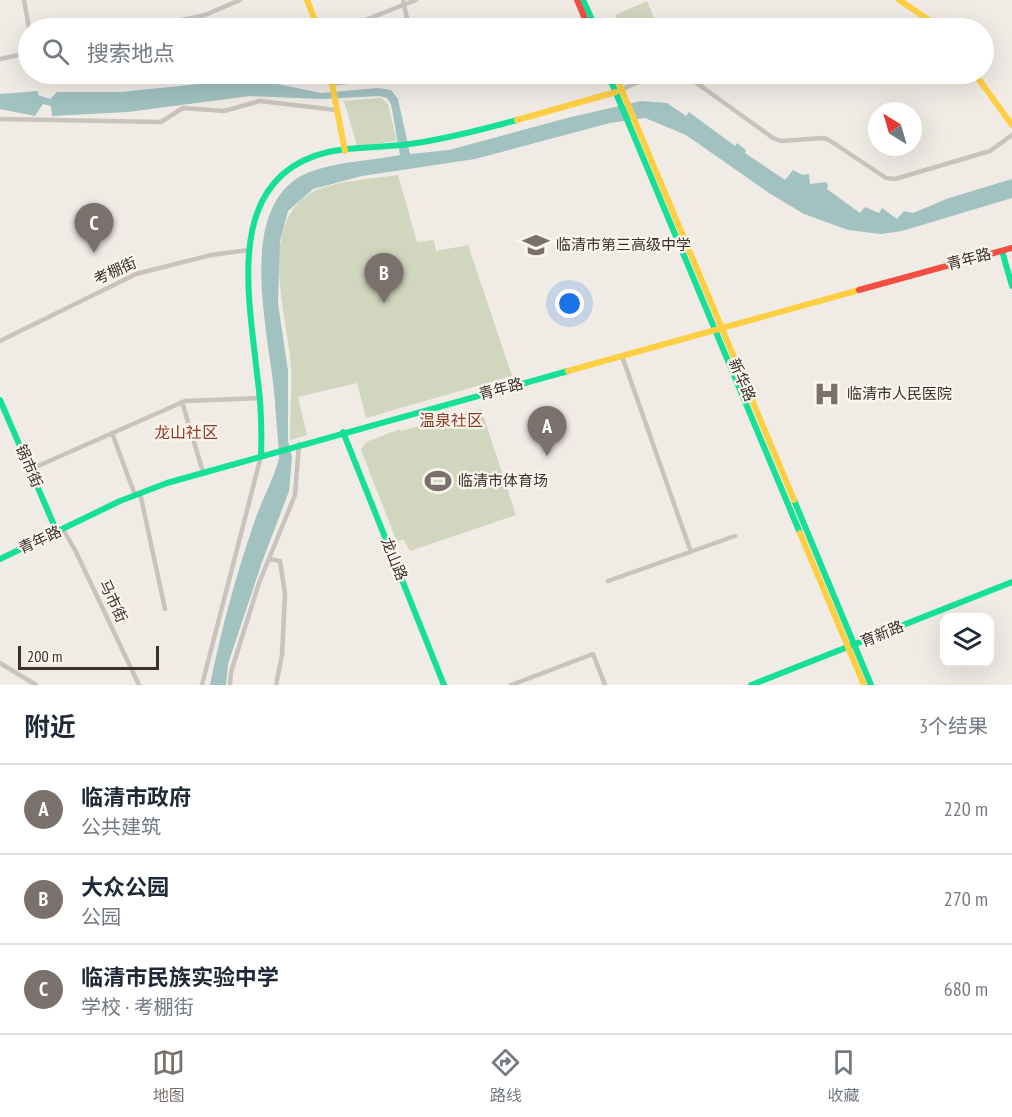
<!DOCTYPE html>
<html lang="zh">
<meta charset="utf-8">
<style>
:root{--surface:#fff;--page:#f2f2f3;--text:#1f2937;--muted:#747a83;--line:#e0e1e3;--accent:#7a716c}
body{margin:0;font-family:"PT Sans Narrow","Noto Sans SC",sans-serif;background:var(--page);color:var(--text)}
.controls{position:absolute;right:18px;bottom:18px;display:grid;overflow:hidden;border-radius:12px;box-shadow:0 6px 24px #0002}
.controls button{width:54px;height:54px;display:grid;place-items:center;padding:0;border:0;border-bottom:2px solid var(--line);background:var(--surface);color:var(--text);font:30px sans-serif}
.compass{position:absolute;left:868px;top:102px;width:54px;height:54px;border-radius:50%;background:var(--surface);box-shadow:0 6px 24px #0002;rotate:323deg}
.scale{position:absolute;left:18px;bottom:15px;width:141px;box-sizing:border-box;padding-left:6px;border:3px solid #3b302b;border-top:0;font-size:16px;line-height:21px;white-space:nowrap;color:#3b302b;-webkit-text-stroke:4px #fbf5ee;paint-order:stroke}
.you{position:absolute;left:570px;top:304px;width:21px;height:21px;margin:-15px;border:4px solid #fff;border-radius:50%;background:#1a73e8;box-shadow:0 0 0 9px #1a73e833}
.badge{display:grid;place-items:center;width:39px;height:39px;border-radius:50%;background:var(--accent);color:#fff;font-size:20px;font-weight:700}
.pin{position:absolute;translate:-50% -50px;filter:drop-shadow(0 2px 3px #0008)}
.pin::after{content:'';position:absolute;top:32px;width:21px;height:18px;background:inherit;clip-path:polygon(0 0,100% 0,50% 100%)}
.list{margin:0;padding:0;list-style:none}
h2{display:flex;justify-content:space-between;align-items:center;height:78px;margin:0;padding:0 24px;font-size:26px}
h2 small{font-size:20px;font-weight:400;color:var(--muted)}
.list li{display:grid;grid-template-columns:39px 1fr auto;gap:18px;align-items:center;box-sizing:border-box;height:90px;padding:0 24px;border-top:2px solid var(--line)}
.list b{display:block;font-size:22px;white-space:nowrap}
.list p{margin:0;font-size:20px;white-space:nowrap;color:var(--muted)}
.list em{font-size:20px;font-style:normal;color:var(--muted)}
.icon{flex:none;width:33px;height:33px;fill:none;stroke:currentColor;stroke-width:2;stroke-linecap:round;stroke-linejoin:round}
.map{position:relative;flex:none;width:1012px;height:685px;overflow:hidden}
.search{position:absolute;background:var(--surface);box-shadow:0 6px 24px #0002;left:18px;right:18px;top:18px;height:66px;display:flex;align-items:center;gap:15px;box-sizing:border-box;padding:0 21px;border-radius:33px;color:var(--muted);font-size:22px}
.sheet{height:348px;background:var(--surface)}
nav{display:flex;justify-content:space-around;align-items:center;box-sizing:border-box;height:84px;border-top:2px solid var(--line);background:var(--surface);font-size:16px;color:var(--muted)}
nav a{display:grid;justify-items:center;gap:3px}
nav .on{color:var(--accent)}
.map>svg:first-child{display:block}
</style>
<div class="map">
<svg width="1012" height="685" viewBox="0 0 1012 685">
<rect width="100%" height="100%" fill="#f0ebe5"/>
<!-- green -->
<path fill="#d1d6bf" d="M647 1 657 25 650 28H621L615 15Z
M381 98 388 104 397 141 357 146 344 101Z
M398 175 417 242 434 240 436 251 468 245 512 376 366 418 357 383 298 397 307 435 290 440C290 416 292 391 291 367 288 318 257 228 309 194 330 181 373 179 398 175Z
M481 409 516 515 410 551 403 539 397 542 361 450 366 442 400 429 401 431Z"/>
<!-- water -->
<path fill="#a1c2c1" d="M273 83 321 93 378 88 391 90 398 99 410 154 449 150 571 117 641 101 667 103 686 116 689 112 735 146 737 143 746 150 745 153 785 180 793 170 803 175 809 174 810 184 826 182 828 185 827 189 860 213 865 207 879 213 882 208 897 219 904 211 913 213 949 198 1012 179V198L902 231 881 234 848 230 804 214 769 193 686 135 645 118 610 123 475 159 362 176 313 189 288 211 280 241 278 303 288 371V441L292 457 289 491 261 565 228 664 226 685H210C221 630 236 575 254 523 261 502 273 480 279 459 280 456 275 409 275 401 271 339 232 206 307 173 338 161 369 161 400 155L391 104 387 98 379 96 322 99 250 96 128 112 52 116 51 106 43 104 35 116 0 109V94L38 91V95L50 99 57 92H121L199 84Z"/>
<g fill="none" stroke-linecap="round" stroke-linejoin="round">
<!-- street -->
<path stroke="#c9c3be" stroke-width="4.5" d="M24 0 29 28
M403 0 409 28
M145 28 205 15 240 0
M345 28 416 0
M0 59 28 53
M684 74 773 138 781 141 823 138 829 140 886 178 895 179 990 151 1012 135
M331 84 410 74
M622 89 658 74
M0 119 161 122 183 108 224 111 260 101 336 110
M0 341 136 274 211 255 249 250
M622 356 691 552
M182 402 203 472
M112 433 135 495
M31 469 185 401 261 398
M140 493 165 609
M63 529 76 552 139 685
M269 559 280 561 285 594 282 655 276 685
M608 581 735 536
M0 663 36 685
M202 685 261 456
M230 685 231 672 259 583 295 495 299 444
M511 685 593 654 605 685"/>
<!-- fast -->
<path stroke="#16e098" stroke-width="6" d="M583 0 596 28
M608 74 800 533
M1002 251 1012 286
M0 400 57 532
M343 432 444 685
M261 456C262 428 261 401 257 374 249 295 223 177 328 152 355 146 383 148 410 144 446 139 481 130 517 120
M794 500 871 685
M0 559 120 501 167 483 568 371
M751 685 1012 582"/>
<!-- slow -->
<path stroke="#ffcf43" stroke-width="6" d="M307 0 318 28
M899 0 941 28
M330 74 345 151
M615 74 794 500
M975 74 1012 125
M517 120 616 92
M568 371 859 290
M800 533 864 685"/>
<!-- jam -->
<path stroke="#f24e42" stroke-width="6" d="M577 0 589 28
M859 290 1012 248"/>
</g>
<!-- icons -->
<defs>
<g id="school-bare" transform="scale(2.07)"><path d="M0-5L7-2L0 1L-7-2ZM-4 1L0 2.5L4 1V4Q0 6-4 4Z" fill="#7a716c" stroke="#fbf5ee" stroke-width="2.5" paint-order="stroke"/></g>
<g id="hospital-bare" transform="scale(2.07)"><path d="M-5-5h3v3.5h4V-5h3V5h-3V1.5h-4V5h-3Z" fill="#7a716c" stroke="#fbf5ee" stroke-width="2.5" paint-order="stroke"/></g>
<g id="stadium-bare" transform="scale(2.07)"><path d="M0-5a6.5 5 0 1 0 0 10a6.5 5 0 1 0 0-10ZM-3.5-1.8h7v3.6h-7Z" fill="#7a716c" stroke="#fbf5ee" stroke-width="2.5" paint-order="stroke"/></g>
</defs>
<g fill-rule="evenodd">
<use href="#school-bare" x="536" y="245"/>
<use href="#hospital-bare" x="827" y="394"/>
<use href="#stadium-bare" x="438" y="481"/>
</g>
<g text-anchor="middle" stroke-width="4.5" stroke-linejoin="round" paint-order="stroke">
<!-- poi labels -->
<g font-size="15" fill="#3b302b" stroke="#fbf5ee" text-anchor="start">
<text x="556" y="250">临清市第三高级中学</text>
<text x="847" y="399">临清市人民医院</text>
<text x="458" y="486">临清市体育场</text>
</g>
<!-- street labels -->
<g font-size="15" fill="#3b302b" stroke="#fbf5ee">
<text transform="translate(969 259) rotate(-15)" y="5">青年路</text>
<text transform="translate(115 271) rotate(-24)" y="5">考棚街</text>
<text transform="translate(742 380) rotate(67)" y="5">新华路</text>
<text transform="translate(501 389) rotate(-15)" y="5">青年路</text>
<text transform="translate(29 466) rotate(67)" y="5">锅市街</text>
<text transform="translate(40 540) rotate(-25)" y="5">青年路</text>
<text transform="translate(394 559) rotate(68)" y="5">龙山路</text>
<text transform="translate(113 601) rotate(65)" y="5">马市街</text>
<text transform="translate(882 634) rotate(-22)" y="5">育新路</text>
</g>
<!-- neighbourhood labels -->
<g font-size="16" fill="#8c3b22" stroke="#fbf5ee">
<text x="451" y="426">温泉社区</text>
<text x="186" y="438">龙山社区</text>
</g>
</g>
</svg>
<div class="controls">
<button><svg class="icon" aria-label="layers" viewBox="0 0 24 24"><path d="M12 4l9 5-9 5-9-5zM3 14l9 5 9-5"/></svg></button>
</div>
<svg class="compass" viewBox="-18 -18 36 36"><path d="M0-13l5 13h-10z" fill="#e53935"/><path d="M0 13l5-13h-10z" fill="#747a83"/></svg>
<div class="scale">200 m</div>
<div class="you"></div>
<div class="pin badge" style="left:547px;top:456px">A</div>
<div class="pin badge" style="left:384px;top:303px">B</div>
<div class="pin badge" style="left:94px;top:253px">C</div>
<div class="search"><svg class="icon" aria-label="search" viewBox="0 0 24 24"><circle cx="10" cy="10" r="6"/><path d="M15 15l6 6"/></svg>搜索地点</div>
</div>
<section class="sheet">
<h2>附近<small>3个结果</small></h2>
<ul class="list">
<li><span class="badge">A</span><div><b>临清市政府</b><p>公共建筑</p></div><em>220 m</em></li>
<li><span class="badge">B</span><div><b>大众公园</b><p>公园</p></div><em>270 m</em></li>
<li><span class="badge">C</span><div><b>临清市民族实验中学</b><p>学校 · 考棚街</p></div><em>680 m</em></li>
</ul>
</section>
<nav>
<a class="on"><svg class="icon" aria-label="map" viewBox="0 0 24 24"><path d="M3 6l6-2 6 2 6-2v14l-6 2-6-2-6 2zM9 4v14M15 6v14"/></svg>地图</a>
<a><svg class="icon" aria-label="directions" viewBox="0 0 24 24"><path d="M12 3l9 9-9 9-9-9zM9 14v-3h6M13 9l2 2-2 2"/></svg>路线</a>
<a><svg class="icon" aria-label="saved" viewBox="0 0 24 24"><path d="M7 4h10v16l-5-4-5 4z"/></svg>收藏</a>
</nav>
